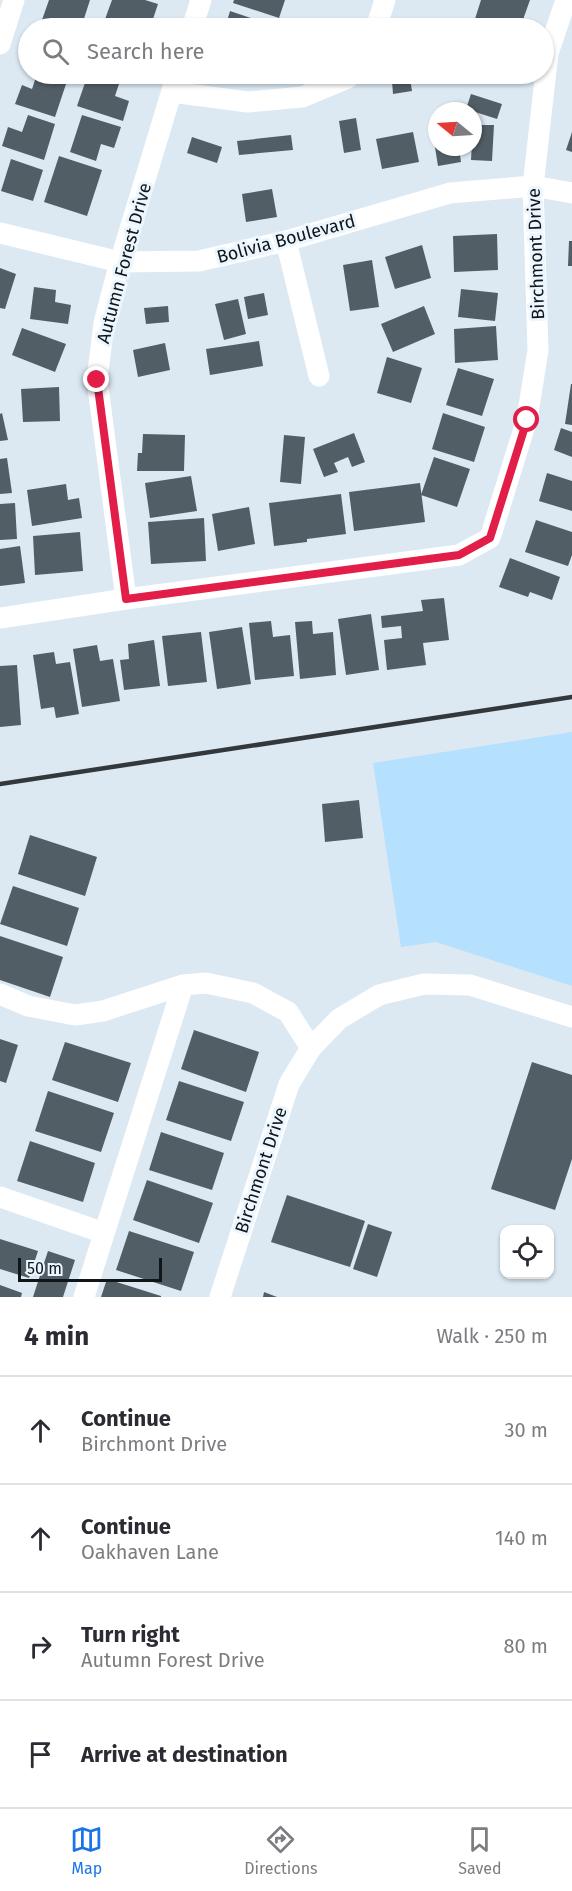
<!DOCTYPE html>
<meta charset="utf-8">
<style>
:root{--surface:#fff;--page:#f7f7f7;--text:#2b2b33;--muted:#7c7c81;--line:#e1e1e2;--accent:#1a73e8}
body{margin:0;font-family:"Fira Sans",sans-serif;background:var(--page);color:var(--text)}
.controls{position:absolute;right:18px;bottom:18px;display:grid;overflow:hidden;border-radius:12px;box-shadow:0 2px 4px #0004}
.controls button{width:54px;height:54px;display:grid;place-items:center;padding:0;border:0;border-bottom:2px solid var(--line);background:var(--surface);color:var(--text);font:30px sans-serif}
.compass{position:absolute;left:428px;top:102px;width:54px;height:54px;border-radius:50%;background:var(--surface);box-shadow:0 2px 4px #0004;rotate:288deg}
.scale{position:absolute;left:18px;bottom:15px;width:144px;box-sizing:border-box;padding-left:6px;border:3px solid #101518;border-top:0;font-size:16px;line-height:21px;white-space:nowrap;color:#101518;-webkit-text-stroke:4px #ebf6fe;paint-order:stroke}
.stop{position:absolute;width:18px;height:18px;margin:-14px;border:4px solid #e11d48;border-radius:50%;background:#fff}
.stop.end{background:#e11d48;border-color:#fff;box-shadow:0 2px 6px #0008}
.list{margin:0;padding:0;list-style:none}
h2{display:flex;justify-content:space-between;align-items:center;height:78px;margin:0;padding:0 24px;font-size:26px}
h2 small{font-size:20px;font-weight:400;color:var(--muted)}
.list li{display:grid;grid-template-columns:39px 1fr auto;gap:18px;align-items:center;box-sizing:border-box;height:108px;padding:0 24px;border-top:2px solid var(--line)}
.list b{display:block;font-size:22px;white-space:nowrap}
.list p{margin:0;font-size:20px;white-space:nowrap;color:var(--muted)}
.list em{font-size:20px;font-style:normal;color:var(--muted)}
.icon{flex:none;width:33px;height:33px;fill:none;stroke:currentColor;stroke-width:2;stroke-linecap:round;stroke-linejoin:round}
.map{position:relative;flex:none;width:572px;height:1297px;overflow:hidden}
.search{position:absolute;background:var(--surface);box-shadow:0 2px 4px #0004;left:18px;right:18px;top:18px;height:66px;display:flex;align-items:center;gap:15px;box-sizing:border-box;padding:0 21px;border-radius:33px;color:var(--muted);font-size:22px}
.sheet{height:510px;background:var(--surface)}
nav{display:flex;justify-content:space-around;align-items:center;box-sizing:border-box;height:84px;border-top:2px solid var(--line);background:var(--surface);font-size:16px;color:var(--muted)}
nav a{display:grid;justify-items:center;gap:3px}
nav .on{color:var(--accent)}
.map>svg:first-child{display:block}
</style>
<div class="map">
<svg width="572" height="1297" viewBox="0 0 572 1297">
<rect width="100%" height="100%" fill="#dce9f3"/>
<!-- green -->
<path fill="#b5e0fe" d="M572 732V986L436 942 401 947 373 763Z"/>
<!-- building -->
<path fill="#525e66" d="M49 0H90L81 28H67L42 20Z
M112 0H145L158 4 150 28H123L104 22Z
M234 0H285L279 18 233 3Z
M481 0H530L520 28H494L474 22Z
M230 11 274 26 273 28H225Z
M37 74H43L67 81 55 117 15 104 22 85 32 89Z
M88 74H106L121 78 115 96 129 101 123 121 77 106Z
M481 74H502L500 80Z
M410 78 412 91 393 94 392 81Z
M471 94 502 104 497 119 466 109Z
M28 115 55 124 44 160 2 146 8 127 22 132Z
M82 115 121 127 114 148 101 144 96 161 70 152Z
M356 118 361 150 344 153 339 121Z
M473 125H494L492 161 471 160Z
M413 132 419 162 382 169 376 139Z
M572 132V152L566 150Z
M291 135 293 150 239 155 237 141Z
M433 135H437V147H459L461 162 438 166Z
M192 137 222 147 217 163 187 153Z
M59 156 102 170 87 216 44 202Z
M11 159 43 170 33 201 1 191Z
M272 189 277 217 246 222 242 194Z
M497 234 498 270 454 272 453 236Z
M569 241H572V266H568Z
M422 245 431 278 395 289 385 257Z
M372 260 379 307 350 311 343 265Z
M0 268 16 274 5 309 0 308Z
M34 287 56 290 55 302 71 305 68 324 30 319Z
M461 289 498 293 495 321 458 317Z
M264 293 268 315 248 319 244 297Z
M238 299 246 334 224 340 215 304Z
M168 306 169 322 146 324 144 308Z
M424 306 435 334 393 352 381 324Z
M496 326 498 360 455 363 454 329Z
M22 328 66 344 55 372 12 355Z
M259 341 263 366 210 375 206 349Z
M165 343 170 370 138 377 133 350Z
M387 357 422 368 411 403 377 393Z
M458 368 494 379 482 416 446 405Z
M571 384H572V425L565 424Z
M59 387 60 421 23 422 21 389Z
M2 413 8 440 0 441V414Z
M443 413 485 427 474 462 432 449Z
M561 428 572 432V457L554 450Z
M354 433 365 462 352 467 348 457 334 463 338 472 324 477 313 449Z
M143 434 185 435 184 471H137L138 453H142Z
M284 435 305 437 301 484 280 482Z
M434 457 470 469 457 507 421 495Z
M7 458 12 493 0 494V459Z
M547 473 572 481V511L539 501Z
M191 476 197 511 150 518 145 483Z
M420 483 425 522 354 531 349 492Z
M66 484 68 500 79 498 82 518 32 526 27 490Z
M341 494 346 534 307 539V542L274 546 269 503Z
M15 503 17 539 0 540V504Z
M249 507 255 544 218 551 212 514Z
M204 518 206 561 151 564 148 522Z
M536 520 572 532V555L568 566 525 552Z
M80 532 83 571 35 575 33 536Z
M20 546 25 583 0 586V549Z
M510 558 560 577 552 600 530 592 528 597 499 587Z
M444 598 449 640 423 643 426 665 387 670 384 640 402 638 401 626 382 628 381 616 423 611 421 600Z
M371 614 379 670 346 675 338 619Z
M271 621 273 637 290 635 294 676 255 680 249 623Z
M312 621 313 634 333 632 336 675 300 679 295 622Z
M242 627 251 684 217 689 209 632Z
M201 632 207 682 168 686 162 636Z
M154 640 160 686 124 690 120 660 129 659 128 644Z
M97 645 100 661 113 659 120 701 82 707 73 649Z
M54 652 56 664 70 662 79 714 56 718 54 707 41 709 33 655Z
M17 665 21 725 0 727V666Z
M359 800 363 838 325 842 322 804Z
M30 835 97 857 85 896 18 874Z
M13 886 79 908 67 946 0 924Z
M0 936 63 957 50 997 0 980Z
M194 1030 259 1052 246 1092 181 1069Z
M0 1039 18 1045 6 1083 0 1081Z
M65 1042 131 1063 118 1102 52 1080Z
M532 1062 572 1075V1159L555 1210 491 1189Z
M179 1081 244 1102 231 1141 166 1120Z
M48 1091 114 1113 101 1152 35 1131Z
M161 1132 224 1153 212 1190 149 1170Z
M30 1141 95 1163 83 1202 17 1181Z
M147 1180 213 1203 199 1243 133 1220Z
M287 1195 365 1221 350 1267 271 1242Z
M368 1224 392 1232 377 1277 353 1269Z
M129 1231 194 1252 181 1291 116 1270Z
M0 1239 38 1251 29 1278 0 1269Z
M48 1251 75 1260 63 1297H33Z
M107 1279 161 1296V1297H101Z
M0 1285 22 1293 21 1297H0Z
M264 1292 277 1297H263Z"/>
<g fill="none" stroke-linecap="round" stroke-linejoin="round">
<!-- minor -->
<path stroke="#fff" stroke-width="21" d="M192 28 201 0
M376 28 385 0
M0 44 14 0
M172 92 248 102 302 97 348 78 351 74
M0 233 120 262 199 261 286 241 450 193 533 186 572 193
M286 241 319 376
M126 599 97 380 104 323 120 262 177 74
M0 618 126 599 459 555 490 538 527 419 538 350 533 186 548 53 566 0
M0 994 28 1006 75 1015 103 1011 183 985 206 983 253 993 288 1012 311 1048
M0 1197 104 1233
M84 1297 183 985
M220 1297 289 1084 311 1048 339 1019 379 995 424 984 470 985 572 1017"/>
<!-- rail -->
<path stroke="#32383c" stroke-width="4.5" d="M0 784 572 697"/>
</g>
<g fill="none" stroke-linecap="round" stroke-linejoin="round">
<!-- route -->
<path stroke="#e11d48" stroke-width="8" d="M97 380 126 599 459 555 490 538 527 420"/>
</g>
<g text-anchor="middle" stroke-width="6" stroke-linejoin="round" paint-order="stroke">
<!-- street labels -->
<g font-size="18" fill="#101518" stroke="#ebf6fe">
<text transform="translate(286 239) rotate(-15)" y="6">Bolivia Boulevard</text>
<text transform="translate(536 254) rotate(-92)" y="6">Birchmont Drive</text>
<text transform="translate(124 263) rotate(-75)" y="6">Autumn Forest Drive</text>
<text transform="translate(261 1170) rotate(-72)" y="6">Birchmont Drive</text>
</g>
</g>
</svg>
<div class="controls">
<button><svg class="icon" aria-label="locate" viewBox="0 0 24 24"><circle cx="12" cy="12" r="6"/><path d="M12 2v4M12 18v4M2 12h4M18 12h4"/></svg></button>
</div>
<svg class="compass" viewBox="-18 -18 36 36"><path d="M0-13l5 13h-10z" fill="#e53935"/><path d="M0 13l5-13h-10z" fill="#7c7c81"/></svg>
<div class="scale">50 m</div>
<div class="stop" style="left:527px;top:420px"></div>
<div class="stop end" style="left:97px;top:380px"></div>
<div class="search"><svg class="icon" aria-label="search" viewBox="0 0 24 24"><circle cx="10" cy="10" r="6"/><path d="M15 15l6 6"/></svg>Search here</div>
</div>
<section class="sheet">
<h2>4 min<small>Walk · 250 m</small></h2>
<ul class="list">
<li><svg class="icon" aria-label="ahead" viewBox="0 0 24 24"><path d="M12 20V5M6 11l6-6 6 6"/></svg><div><b>Continue</b><p>Birchmont Drive</p></div><em>30 m</em></li>
<li><svg class="icon" aria-label="ahead" viewBox="0 0 24 24"><path d="M12 20V5M6 11l6-6 6 6"/></svg><div><b>Continue</b><p>Oakhaven Lane</p></div><em>140 m</em></li>
<li><svg class="icon" aria-label="right" viewBox="0 0 24 24"><path d="M7 20v-9h11M14 6l5 5-5 5"/></svg><div><b>Turn right</b><p>Autumn Forest Drive</p></div><em>80 m</em></li>
<li><svg class="icon" aria-label="arrive" viewBox="0 0 24 24"><path d="M6 21V4h12l-3 4 3 4H6"/></svg><div><b>Arrive at destination</b></div></li>
</ul>
</section>
<nav>
<a class="on"><svg class="icon" aria-label="map" viewBox="0 0 24 24"><path d="M3 6l6-2 6 2 6-2v14l-6 2-6-2-6 2zM9 4v14M15 6v14"/></svg>Map</a>
<a><svg class="icon" aria-label="directions" viewBox="0 0 24 24"><path d="M12 3l9 9-9 9-9-9zM9 14v-3h6M13 9l2 2-2 2"/></svg>Directions</a>
<a><svg class="icon" aria-label="saved" viewBox="0 0 24 24"><path d="M7 4h10v16l-5-4-5 4z"/></svg>Saved</a>
</nav>
